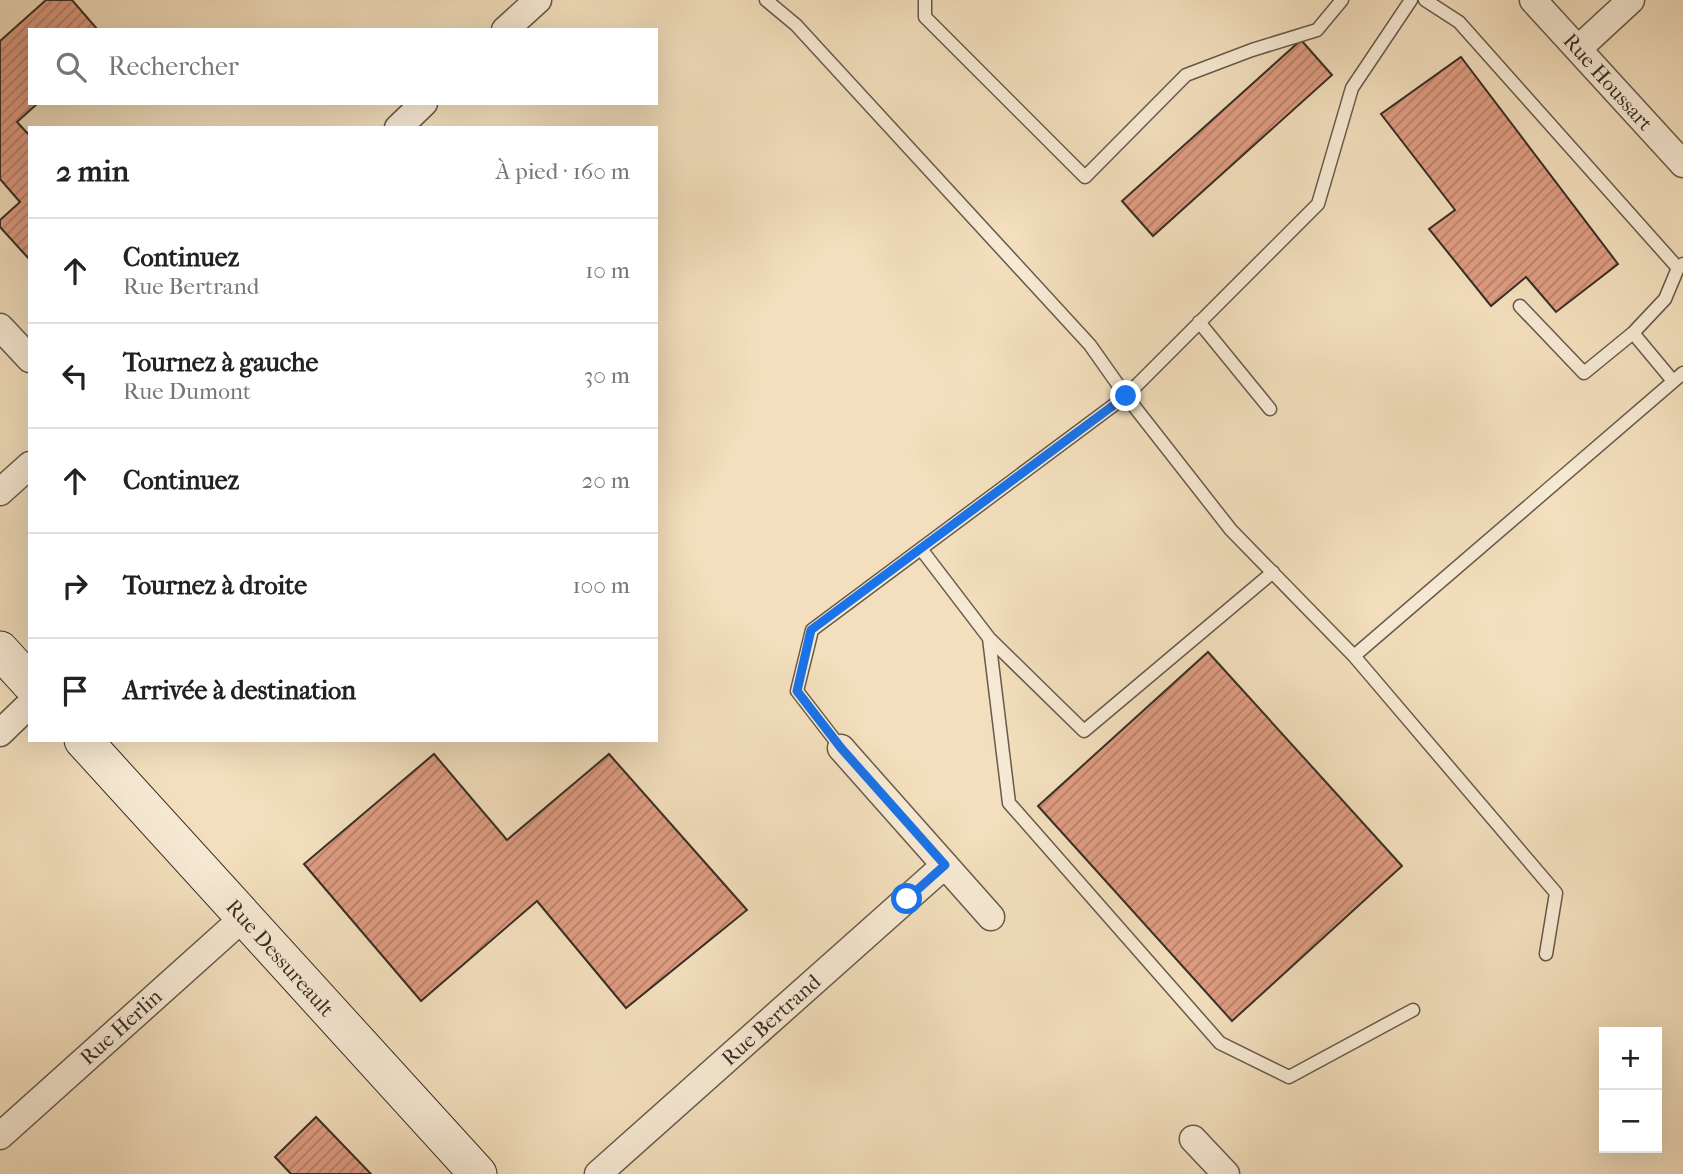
<!DOCTYPE html>
<html lang="fr">
<meta charset="utf-8">
<style>
:root{--surface:#fff;--page:#f6f6f6;--text:#222;--muted:#767676;--line:#e0e0e0}
body{margin:0;font-family:"IM FELL French Canon",serif;background:var(--page);color:var(--text)}
.controls{position:absolute;right:21px;bottom:21px;display:grid;overflow:hidden;border-radius:0px;box-shadow:0 7px 28px #0002}
.controls button{width:63px;height:63px;display:grid;place-items:center;padding:0;border:0;border-bottom:2px solid var(--line);background:var(--surface);color:var(--text);font:35px sans-serif}
.stop{position:absolute;width:21px;height:21px;margin:-16px;border:5px solid #1a73e8;border-radius:50%;background:#fff}
.stop.end{background:#1a73e8;border-color:#fff;box-shadow:0 2px 7px #0008}
.list{margin:0;padding:0;list-style:none}
h2{display:flex;justify-content:space-between;align-items:center;height:91px;margin:0;padding:0 28px;font-size:30px}
h2 small{font-size:23px;font-weight:400;color:var(--muted)}
.list li{display:grid;grid-template-columns:46px 1fr auto;gap:21px;align-items:center;box-sizing:border-box;height:105px;padding:0 28px;border-top:2px solid var(--line)}
.list b{display:block;font-size:26px;white-space:nowrap}
.list p{margin:0;font-size:23px;white-space:nowrap;color:var(--muted)}
.list em{font-size:23px;font-style:normal;color:var(--muted)}
.icon{flex:none;width:38px;height:38px;fill:none;stroke:currentColor;stroke-width:2;stroke-linecap:round;stroke-linejoin:round}
.map{position:relative;flex:none;width:1683px;height:1174px;overflow:hidden}
.search{position:absolute;background:var(--surface);box-shadow:0 7px 28px #0002;left:28px;top:28px;width:630px;height:77px;display:flex;align-items:center;gap:18px;box-sizing:border-box;padding:0 24px;border-radius:0px;color:var(--muted);font-size:26px}
.panel{position:absolute;background:var(--surface);box-shadow:0 7px 28px #0002;left:28px;top:126px;width:630px;height:616px;border-radius:0px}
.map>svg:first-child{display:block}
</style>
<div class="map">
<svg width="1683" height="1174" viewBox="0 0 1683 1174">
<defs>
<pattern id="building-hatch" width="6" height="6" patternUnits="userSpaceOnUse" patternTransform="scale(1.75)"><rect width="6" height="6" fill="#df9c82"/><path d="M-1 1l2-2M0 6l6-6M5 7l2-2" fill="none" stroke="#b6806a"/></pattern>
</defs>
<rect width="100%" height="100%" fill="#f3dfbd"/>
<filter id="stains"><feTurbulence type="fractalNoise" baseFrequency=".00286" numOctaves="4"/><feColorMatrix values="0 0 0 0 .2 0 0 0 0 .09 0 0 0 0 .02 0 0 0 .5 -.17"/></filter>
<radialGradient id="worn" r=".72"><stop offset=".6" stop-color="#630" stop-opacity="0"/><stop offset="1" stop-color="#630" stop-opacity=".3"/></radialGradient>
<!-- building -->
<path fill="url(#building-hatch)" stroke="#382e25" stroke-width="2" d="M46 0H72L98 30H30V103H38L17 122 30 136V260L0 227V220L20 202 0 179V41Z
M1301 40 1332 75 1153 236 1122 201Z
M1461 57 1618 264 1556 312 1526 277 1491 306 1429 229 1455 210 1381 114Z
M1208 652 1402 866 1232 1021 1038 806Z
M434 754 507 840 609 754 747 910 626 1008 537 901 421 1001 304 864Z
M316 1117 371 1174H291L275 1157Z"/>
<g fill="none" stroke-linecap="round" stroke-linejoin="round">
<!-- lane casing -->
<g stroke="#675a4b" stroke-width="15">
<path id="lane" d="M766 0 796 25 1090 345 1126 396 1231 530 1354 656 1683 373
M925 0V17L1085 177 1186 75 1252 50 1317 30 1342 0
M1425 0 1459 22 1678 268 1683 264
M1520 306 1584 373 1633 333 1665 299 1678 268
M1199 322 1270 409
M1633 333 1673 381
M921 549 989 638 1084 731 1273 572
M989 638 1009 803 1220 1043 1289 1077 1413 1010
M1354 656 1556 893 1546 954
M841 748 797 691 812 630 1126 396 1318 204 1352 88 1411 0"/>
</g>
<!-- street casing -->
<g stroke="#675a4b" stroke-width="29">
<path id="street" d="M1533 0 1683 164
M505 30 538 0
M1578 49 1631 0
M398 128 424 103
M0 327 30 359
M0 492 30 465
M0 733 30 704
M841 748 991 917
M0 1136 243 918
M1193 1139 1226 1174
M598 1174 945 865"/>
</g>
<!-- secondary casing -->
<g stroke="#382e25" stroke-width="39">
<path id="secondary" d="M0 650 30 683
M83 740 478 1174"/>
</g>
<!-- lane -->
<use href="#lane" stroke="#f7ead4" stroke-width="12"/>
<!-- street -->
<use href="#street" stroke="#f7ead4" stroke-width="26"/>
<!-- secondary -->
<use href="#secondary" stroke="#f7ead4" stroke-width="37"/>
</g>
<g fill="none" stroke-linecap="round" stroke-linejoin="round">
<!-- route -->
<path stroke="#1a73e8" stroke-width="9" d="M907 899 945 865 841 748 797 691 811 630 1126 396"/>
</g>
<g text-anchor="middle" stroke-width="5" stroke-linejoin="round" paint-order="stroke">
<!-- street labels -->
<g font-size="21" fill="#382e25" stroke="#f7ead4">
<text transform="translate(1608 82) rotate(48)" y="7">Rue Houssart</text>
<text transform="translate(280 958) rotate(48)" y="7">Rue Dessureault</text>
<text transform="translate(771 1020) rotate(-42)" y="7">Rue Bertrand</text>
<text transform="translate(121 1027) rotate(-42)" y="7">Rue Herlin</text>
</g>
</g>
<rect width="100%" height="100%" filter="url(#stains)"/>
<rect width="100%" height="100%" fill="url(#worn)"/>
</svg>
<div class="controls">
<button>+</button>
<button>−</button>
</div>
<div class="stop" style="left:907px;top:899px"></div>
<div class="stop end" style="left:1126px;top:396px"></div>
<div class="search"><svg class="icon" aria-label="search" viewBox="0 0 24 24"><circle cx="10" cy="10" r="6"/><path d="M15 15l6 6"/></svg>Rechercher</div>
<section class="panel">
<h2>2 min<small>À pied · 160 m</small></h2>
<ul class="list">
<li><svg class="icon" aria-label="ahead" viewBox="0 0 24 24"><path d="M12 20V5M6 11l6-6 6 6"/></svg><div><b>Continuez</b><p>Rue Bertrand</p></div><em>10 m</em></li>
<li><svg class="icon" aria-label="left" viewBox="0 0 24 24"><path d="M17 20v-9H6M10 6l-5 5 5 5"/></svg><div><b>Tournez à gauche</b><p>Rue Dumont</p></div><em>30 m</em></li>
<li><svg class="icon" aria-label="ahead" viewBox="0 0 24 24"><path d="M12 20V5M6 11l6-6 6 6"/></svg><div><b>Continuez</b></div><em>20 m</em></li>
<li><svg class="icon" aria-label="right" viewBox="0 0 24 24"><path d="M7 20v-9h11M14 6l5 5-5 5"/></svg><div><b>Tournez à droite</b></div><em>100 m</em></li>
<li><svg class="icon" aria-label="arrive" viewBox="0 0 24 24"><path d="M6 21V4h12l-3 4 3 4H6"/></svg><div><b>Arrivée à destination</b></div></li>
</ul>
</section>
</div>
